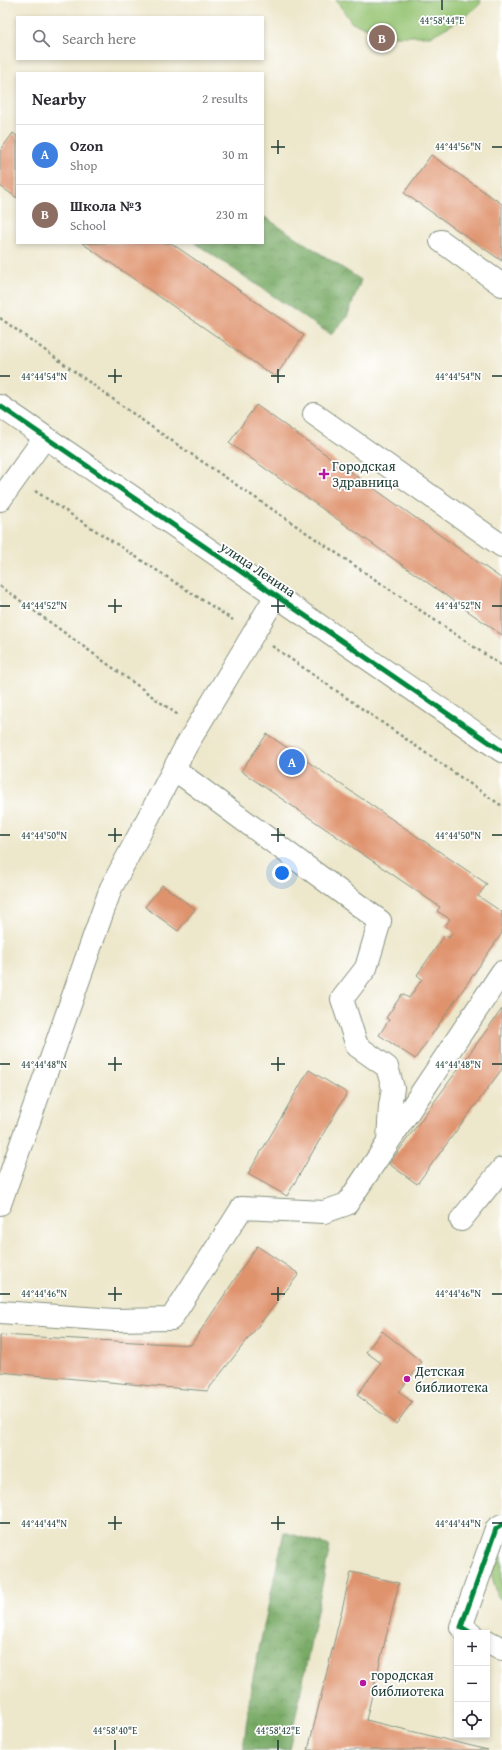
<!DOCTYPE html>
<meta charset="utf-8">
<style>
:root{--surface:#fff;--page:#f2f2f3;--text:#2b2b33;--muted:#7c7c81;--line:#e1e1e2;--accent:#b5179e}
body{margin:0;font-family:"Gentium Book Plus",serif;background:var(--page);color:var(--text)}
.controls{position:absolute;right:12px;bottom:12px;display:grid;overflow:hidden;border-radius:0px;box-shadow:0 2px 6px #0003}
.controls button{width:36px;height:36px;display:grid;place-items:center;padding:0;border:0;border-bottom:1px solid var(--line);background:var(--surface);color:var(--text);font:20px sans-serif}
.you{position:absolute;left:282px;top:873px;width:14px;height:14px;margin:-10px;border:3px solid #fff;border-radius:50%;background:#1a73e8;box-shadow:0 0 0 6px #1a73e833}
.badge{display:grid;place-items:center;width:26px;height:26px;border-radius:50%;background:var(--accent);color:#fff;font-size:13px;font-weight:700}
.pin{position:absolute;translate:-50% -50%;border:2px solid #fff;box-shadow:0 1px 4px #0006}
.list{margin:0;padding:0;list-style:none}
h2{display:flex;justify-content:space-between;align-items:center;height:52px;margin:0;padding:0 16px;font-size:17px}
h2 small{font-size:13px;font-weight:400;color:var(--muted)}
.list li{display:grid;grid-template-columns:26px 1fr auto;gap:12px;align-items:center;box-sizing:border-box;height:60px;padding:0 16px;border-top:1px solid var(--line)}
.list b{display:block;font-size:15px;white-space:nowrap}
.list p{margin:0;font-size:13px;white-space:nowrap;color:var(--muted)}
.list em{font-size:13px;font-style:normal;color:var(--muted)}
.icon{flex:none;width:22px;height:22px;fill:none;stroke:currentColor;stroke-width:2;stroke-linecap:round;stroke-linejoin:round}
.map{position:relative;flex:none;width:502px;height:1750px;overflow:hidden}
.search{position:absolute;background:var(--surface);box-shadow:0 2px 6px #0003;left:16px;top:16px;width:248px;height:44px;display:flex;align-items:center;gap:10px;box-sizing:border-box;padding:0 14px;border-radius:0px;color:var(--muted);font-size:15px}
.panel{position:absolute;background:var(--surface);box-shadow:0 2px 6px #0003;left:16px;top:72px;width:248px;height:172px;border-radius:0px}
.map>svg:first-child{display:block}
</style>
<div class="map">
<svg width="502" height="1750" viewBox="0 0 502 1750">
<defs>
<pattern id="forest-crowns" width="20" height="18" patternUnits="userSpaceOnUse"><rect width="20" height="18" fill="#79aa66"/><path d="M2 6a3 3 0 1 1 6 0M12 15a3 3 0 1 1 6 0" fill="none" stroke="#638c55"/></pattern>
</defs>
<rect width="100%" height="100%" fill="#fff"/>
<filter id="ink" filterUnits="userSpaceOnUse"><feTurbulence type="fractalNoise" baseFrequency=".025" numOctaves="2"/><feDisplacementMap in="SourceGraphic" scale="8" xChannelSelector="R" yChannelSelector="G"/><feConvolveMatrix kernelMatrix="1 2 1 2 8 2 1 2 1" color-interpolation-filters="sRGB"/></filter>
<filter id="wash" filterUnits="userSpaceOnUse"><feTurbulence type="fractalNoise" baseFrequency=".012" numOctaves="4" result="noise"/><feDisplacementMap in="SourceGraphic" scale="16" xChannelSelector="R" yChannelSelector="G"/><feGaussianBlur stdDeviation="0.9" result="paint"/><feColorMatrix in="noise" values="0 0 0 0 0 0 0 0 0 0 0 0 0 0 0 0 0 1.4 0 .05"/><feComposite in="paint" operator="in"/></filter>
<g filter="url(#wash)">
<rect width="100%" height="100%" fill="#ede7cb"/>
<!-- grass -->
<path fill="#97c574" stroke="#5b8154" d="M336 0H481L480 4 462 19 431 36H393L352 23Z
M502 1556V1600L498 1597 491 1573Z"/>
<!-- forest -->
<path fill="url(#forest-crowns)" stroke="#4c744d" d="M263 216 361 280 347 317 331 335 195 243H263Z
M284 1532 330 1546 289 1750H243L251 1687Z"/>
<g id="blocks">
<!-- building -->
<path fill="#df936d" d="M13 133 17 136V198L0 186V151Z
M431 155 502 204V261L404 193Z
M82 243H171L304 335 275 377Z
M256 405 502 579V635L229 443Z
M267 734 487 884 478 896 502 912V933L415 1059 379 1035 389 1020 386 1018 402 994 409 998 422 979 417 975 445 935 449 938 453 932 445 926 450 919 437 911 440 907 241 771Z
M162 885 195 909 178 931 145 907Z
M502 1009V1069L417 1184 389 1164Z
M309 1070 347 1093 287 1196 248 1174Z
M257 1246 299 1274 207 1391 0 1372V1335L191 1345Z
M382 1331 422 1362 399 1392 412 1402 396 1424 357 1395 381 1363 366 1352Z
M351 1572 399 1583 366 1720 488 1750H308Z"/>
</g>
</g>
<g filter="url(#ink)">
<use href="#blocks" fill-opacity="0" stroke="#869280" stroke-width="1"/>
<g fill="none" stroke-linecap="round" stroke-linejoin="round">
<!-- minor casing -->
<g stroke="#869280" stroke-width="24">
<path id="minor" d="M441 241 502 285
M0 406 502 751
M314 414 502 546
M0 500 45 437
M174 769 380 921 366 968 342 999 357 1046 387 1067 393 1088 390 1106 388 1141
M0 1204 111 888 186 746 276 596
M461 1220 502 1169
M0 1312 114 1320 171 1319 242 1208 324 1212 347 1204 502 972
M471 1633 461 1627 496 1529 502 1525
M487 1641 502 1649"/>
</g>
<!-- path -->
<path stroke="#869280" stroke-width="2.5" stroke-dasharray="3 3" stroke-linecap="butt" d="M0 318 153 428 502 666
M35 491 233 620
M0 586 178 715
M272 646 502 806"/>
<!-- minor -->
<use href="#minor" stroke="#fff" stroke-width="22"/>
<!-- cycleway casing -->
<g stroke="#fff" stroke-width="8">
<path id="cycleway" d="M0 406 502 751
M471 1633 461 1627 496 1529 502 1525"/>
</g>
<!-- cycleway -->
<use href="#cycleway" stroke="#00873e" stroke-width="5"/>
</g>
</g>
<!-- ticks -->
<path fill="none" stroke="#1f3d34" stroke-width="1.5" d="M442 0V10M278 140V154M271 147H285M492 147H502M115 369V383M278 369V383M0 376H10M108 376H122M271 376H285M492 376H502M115 599V613M278 599V613M0 606H10M108 606H122M271 606H285M492 606H502M115 828V842M278 828V842M0 835H10M108 835H122M271 835H285M492 835H502M115 1057V1071M278 1057V1071M0 1064H10M108 1064H122M271 1064H285M492 1064H502M115 1287V1301M278 1287V1301M0 1294H10M108 1294H122M271 1294H285M492 1294H502M115 1516V1530M278 1516V1530M0 1523H10M108 1523H122M271 1523H285M492 1523H502M115 1740V1750M278 1740V1750"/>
<!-- markers -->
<g fill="#b5179e" stroke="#fff" stroke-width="1.5">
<path d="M322 468h4v4h4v4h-4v4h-4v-4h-4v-4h4z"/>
<circle cx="407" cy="1379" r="4"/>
<circle cx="363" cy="1683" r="4"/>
</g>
<g text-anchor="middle" stroke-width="3.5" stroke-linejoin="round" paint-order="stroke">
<!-- poi labels -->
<g font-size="14" fill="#1f3d34" stroke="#fff" text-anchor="start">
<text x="332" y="471">Городская<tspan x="332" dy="16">Здравница</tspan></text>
<text x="415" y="1376">Детская<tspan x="415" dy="16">библиотека</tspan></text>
<text x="371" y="1680">городская<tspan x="371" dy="16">библиотека</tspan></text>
</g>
<!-- street labels -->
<g font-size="14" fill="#1f3d34" stroke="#fff">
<text transform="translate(258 569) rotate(34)" y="5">улица Ленина</text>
</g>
</g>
<g font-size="10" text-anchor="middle" fill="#1f3d34" stroke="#fff" stroke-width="3.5" stroke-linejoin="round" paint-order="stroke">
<text x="442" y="24">44°58'44"E</text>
<text x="458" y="150">44°44'56"N</text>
<text x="44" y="380">44°44'54"N</text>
<text x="458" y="380">44°44'54"N</text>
<text x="44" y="609">44°44'52"N</text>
<text x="458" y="609">44°44'52"N</text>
<text x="44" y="839">44°44'50"N</text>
<text x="458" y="839">44°44'50"N</text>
<text x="44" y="1068">44°44'48"N</text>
<text x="458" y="1068">44°44'48"N</text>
<text x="44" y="1297">44°44'46"N</text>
<text x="458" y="1297">44°44'46"N</text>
<text x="44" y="1527">44°44'44"N</text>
<text x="458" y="1527">44°44'44"N</text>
<text x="115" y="1734">44°58'40"E</text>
<text x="278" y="1734">44°58'42"E</text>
</g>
</svg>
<div class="controls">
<button>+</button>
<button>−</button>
<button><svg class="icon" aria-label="locate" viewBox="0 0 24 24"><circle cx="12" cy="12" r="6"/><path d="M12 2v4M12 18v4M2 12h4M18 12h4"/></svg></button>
</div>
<div class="you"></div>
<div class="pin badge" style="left:292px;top:762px;background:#3f7fe0">A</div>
<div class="pin badge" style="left:382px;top:38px;background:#8d6e63">B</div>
<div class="search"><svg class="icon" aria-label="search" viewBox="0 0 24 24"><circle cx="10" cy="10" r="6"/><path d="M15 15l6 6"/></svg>Search here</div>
<section class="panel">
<h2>Nearby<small>2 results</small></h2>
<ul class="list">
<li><span class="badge" style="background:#3f7fe0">A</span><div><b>Ozon</b><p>Shop</p></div><em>30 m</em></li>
<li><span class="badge" style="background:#8d6e63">B</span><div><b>Школа №3</b><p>School</p></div><em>230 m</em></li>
</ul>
</section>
</div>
